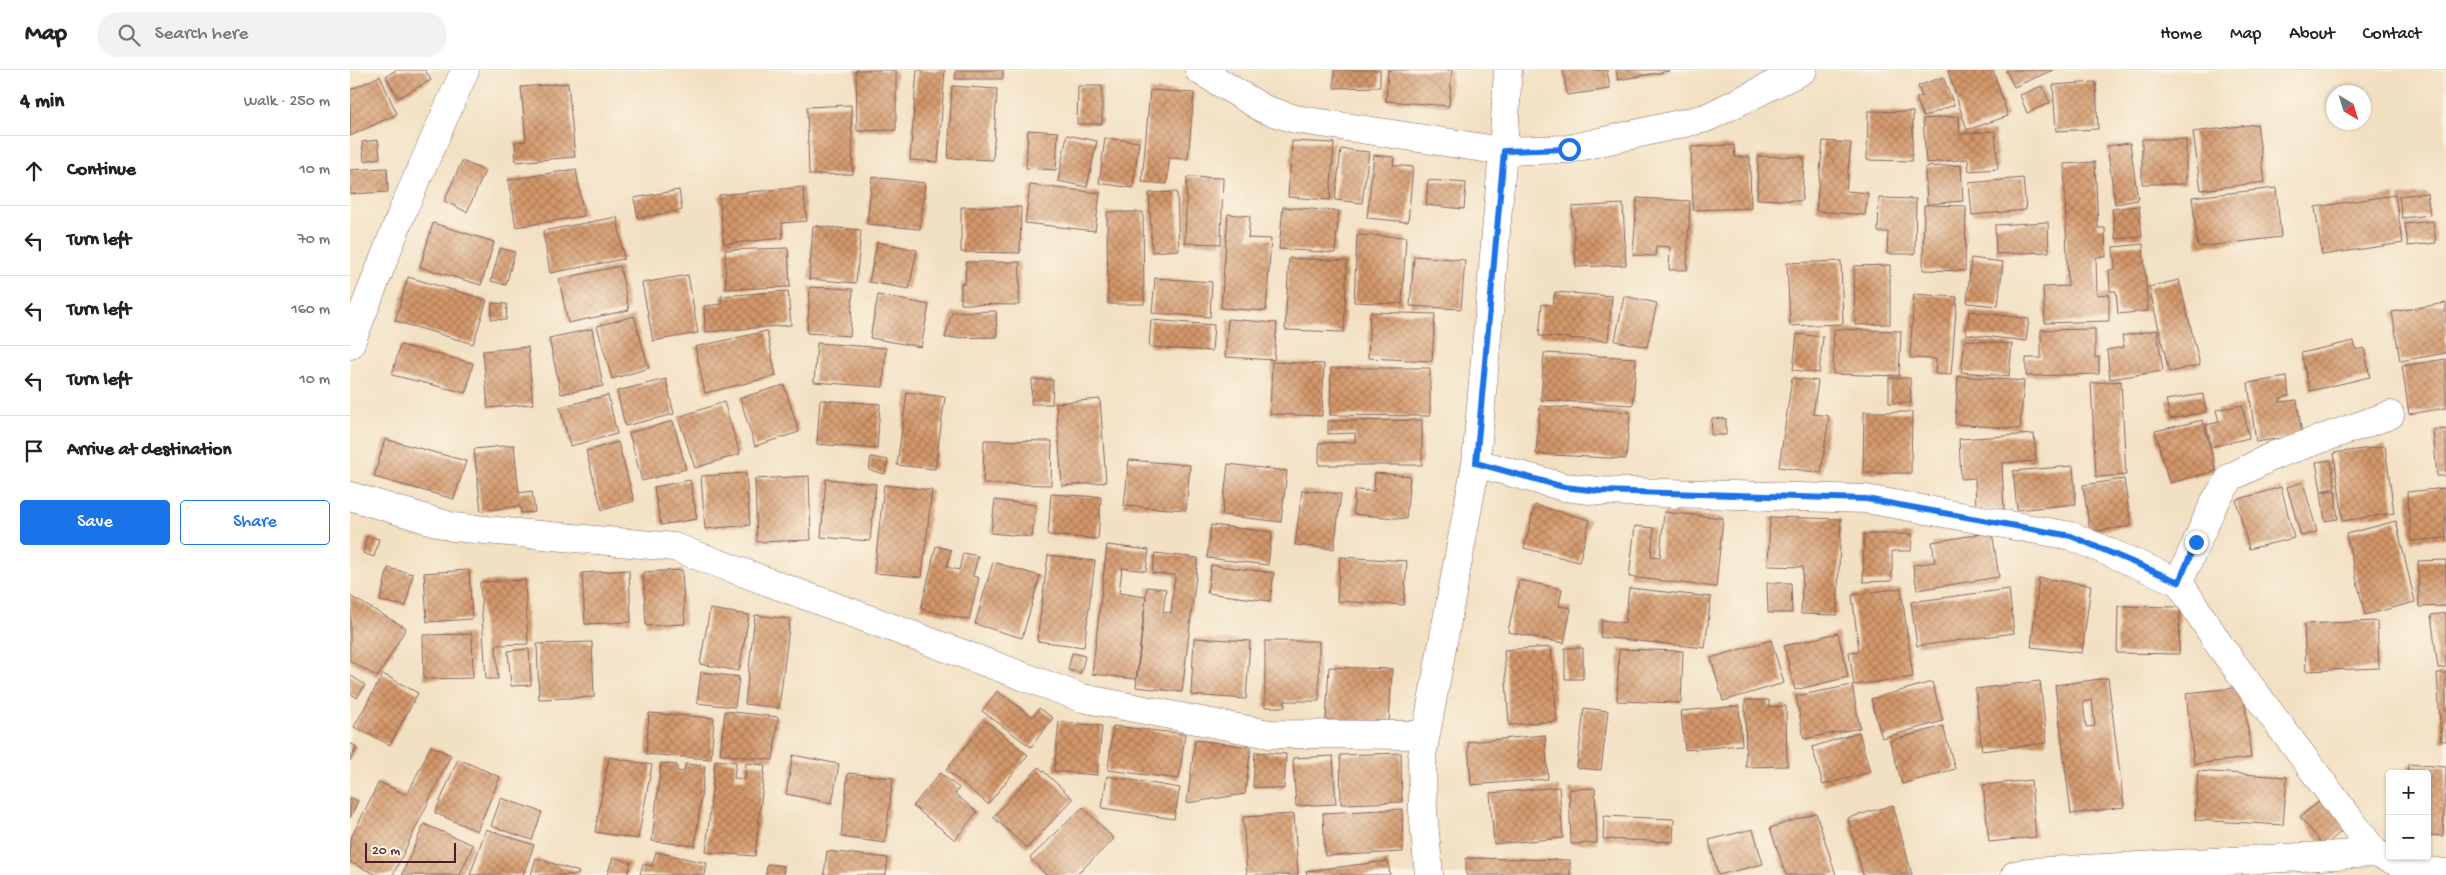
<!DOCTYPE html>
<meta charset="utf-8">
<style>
:root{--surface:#fff;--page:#f2f2f2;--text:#222;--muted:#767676;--line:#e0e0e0;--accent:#1a73e8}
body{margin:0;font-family:"Gochi Hand",sans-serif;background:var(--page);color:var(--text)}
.controls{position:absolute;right:15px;bottom:15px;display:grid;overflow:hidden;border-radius:5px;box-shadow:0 1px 4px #0004}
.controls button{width:45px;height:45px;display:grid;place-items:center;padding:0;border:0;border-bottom:1px solid var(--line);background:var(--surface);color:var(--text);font:25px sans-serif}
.compass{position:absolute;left:1976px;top:15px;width:45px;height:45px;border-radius:50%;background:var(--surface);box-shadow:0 1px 4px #0004;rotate:142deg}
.scale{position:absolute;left:15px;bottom:12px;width:91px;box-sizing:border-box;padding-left:5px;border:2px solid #4a1f2b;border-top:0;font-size:14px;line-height:18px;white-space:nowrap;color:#4a1f2b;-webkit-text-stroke:4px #fcf5e5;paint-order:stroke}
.stop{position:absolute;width:15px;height:15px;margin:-11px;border:4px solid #1a73e8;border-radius:50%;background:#fff}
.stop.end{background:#1a73e8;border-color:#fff;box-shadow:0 1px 5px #0008}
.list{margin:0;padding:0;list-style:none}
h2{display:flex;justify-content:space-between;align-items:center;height:65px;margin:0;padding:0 20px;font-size:21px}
h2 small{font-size:16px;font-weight:400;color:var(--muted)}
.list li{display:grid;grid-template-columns:32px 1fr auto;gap:15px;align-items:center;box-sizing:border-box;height:70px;padding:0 20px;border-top:1px solid var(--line)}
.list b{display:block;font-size:19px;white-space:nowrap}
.list em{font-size:16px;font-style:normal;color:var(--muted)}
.actions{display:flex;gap:10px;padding:15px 20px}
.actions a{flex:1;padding:11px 0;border:1px solid var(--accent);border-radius:5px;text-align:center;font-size:18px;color:var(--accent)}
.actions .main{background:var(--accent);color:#fff}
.icon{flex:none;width:28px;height:28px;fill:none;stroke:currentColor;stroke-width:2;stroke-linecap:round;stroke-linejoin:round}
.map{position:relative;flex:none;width:2096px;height:805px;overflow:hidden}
header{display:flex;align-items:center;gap:30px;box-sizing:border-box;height:70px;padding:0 25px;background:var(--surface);border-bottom:1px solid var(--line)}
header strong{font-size:24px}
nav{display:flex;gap:28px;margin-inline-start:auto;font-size:18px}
.search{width:350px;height:45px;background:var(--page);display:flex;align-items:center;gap:12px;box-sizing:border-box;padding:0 18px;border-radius:28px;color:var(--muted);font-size:19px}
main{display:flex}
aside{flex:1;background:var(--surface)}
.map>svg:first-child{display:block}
</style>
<header>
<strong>Map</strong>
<div class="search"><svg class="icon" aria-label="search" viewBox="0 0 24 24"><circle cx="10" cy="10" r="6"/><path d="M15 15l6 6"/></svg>Search here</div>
<nav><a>Home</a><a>Map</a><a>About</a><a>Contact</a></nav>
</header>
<main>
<aside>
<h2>4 min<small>Walk · 250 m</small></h2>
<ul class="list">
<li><svg class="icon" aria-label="ahead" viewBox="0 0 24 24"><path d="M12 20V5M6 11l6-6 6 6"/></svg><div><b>Continue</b></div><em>10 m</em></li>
<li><svg class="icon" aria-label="left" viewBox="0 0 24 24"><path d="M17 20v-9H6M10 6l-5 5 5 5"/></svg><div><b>Turn left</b></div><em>70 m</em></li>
<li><svg class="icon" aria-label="left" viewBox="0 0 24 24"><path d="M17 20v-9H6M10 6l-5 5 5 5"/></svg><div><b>Turn left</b></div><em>160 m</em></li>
<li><svg class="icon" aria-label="left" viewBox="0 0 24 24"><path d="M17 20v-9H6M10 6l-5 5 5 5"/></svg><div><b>Turn left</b></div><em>10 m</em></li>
<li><svg class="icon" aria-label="arrive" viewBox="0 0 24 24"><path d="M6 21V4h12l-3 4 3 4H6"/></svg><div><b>Arrive at destination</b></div></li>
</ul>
<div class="actions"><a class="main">Save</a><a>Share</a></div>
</aside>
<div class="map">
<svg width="2096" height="805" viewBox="0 0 2096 805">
<defs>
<pattern id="building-cross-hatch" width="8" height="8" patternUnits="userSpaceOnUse" patternTransform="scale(1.25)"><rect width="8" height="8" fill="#d3976a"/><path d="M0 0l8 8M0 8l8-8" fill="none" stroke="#ad7b57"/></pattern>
</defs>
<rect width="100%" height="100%" fill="#fcf5e5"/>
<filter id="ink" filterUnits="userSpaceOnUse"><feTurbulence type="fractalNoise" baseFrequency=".02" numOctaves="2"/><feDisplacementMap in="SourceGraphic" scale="10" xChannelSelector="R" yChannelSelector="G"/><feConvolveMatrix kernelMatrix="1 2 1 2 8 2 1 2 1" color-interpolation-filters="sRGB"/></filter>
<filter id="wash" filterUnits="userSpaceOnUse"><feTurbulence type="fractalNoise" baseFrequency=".0096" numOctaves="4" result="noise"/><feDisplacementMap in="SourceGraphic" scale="20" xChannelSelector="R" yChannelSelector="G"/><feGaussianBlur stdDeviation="1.12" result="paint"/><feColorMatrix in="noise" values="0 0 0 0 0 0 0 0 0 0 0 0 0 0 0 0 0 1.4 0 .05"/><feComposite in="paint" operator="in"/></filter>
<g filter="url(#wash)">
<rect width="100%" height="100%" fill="#f2e0c2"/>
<g id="blocks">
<!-- building -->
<path fill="url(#building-cross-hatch)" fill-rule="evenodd" d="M46 0H75L81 10 48 28 36 6Z
M506 0H546V60L507 61Z
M567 0H595L588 92 560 90Z
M606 0H653V9H605Z
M984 0H1030V17L984 18Z
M1038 0H1102L1099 36 1036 31Z
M1213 0H1257L1260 19 1217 25Z
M1266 0H1319V1L1268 10Z
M1600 0H1643L1658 46 1617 60 1598 1Z
M1656 0H1703L1664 17Z
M30 6 47 44 0 66V20Z
M1593 7 1604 35 1573 47 1566 28 1572 26 1568 16Z
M1746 12 1748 59 1706 61 1703 15Z
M218 13 225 87 166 92 165 72 176 71 171 17Z
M602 16 647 19 643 90 598 88Z
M728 16H752V54H727Z
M1692 16 1700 33 1677 43 1670 25Z
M800 20 844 23 838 89 819 88 817 114 792 112Z
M501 35 503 104 459 105 457 37Z
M1518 41 1563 42 1562 91 1517 90Z
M1609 46 1610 64 1645 61 1648 99 1619 101 1618 89 1576 93 1573 49Z
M1907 54 1915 112 1851 120 1843 62Z
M678 60 708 62 706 100 676 98Z
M717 65 747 71 737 117 708 111Z
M755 68 789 72 783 118 749 113Z
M1792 69H1836V114H1792Z
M28 70 30 88 14 91 12 72Z
M942 71 984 73 980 130 938 127Z
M1473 71 1501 73 1496 121 1518 123 1515 145 1466 141Z
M1780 73 1788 130 1765 134 1757 76Z
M1384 75 1385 87H1400L1401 138 1343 140 1341 77Z
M991 79 1019 82 1012 133 985 130Z
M1024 85 1044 87 1043 95 1063 97 1058 152 1017 148Z
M1408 86 1454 87 1452 131 1407 129Z
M112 91 135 101 117 142 94 131Z
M1745 92 1748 158H1755L1756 187H1746L1747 225 1759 224V251L1695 253 1693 217 1718 216 1714 94Z
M1611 95 1613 131 1577 134 1575 97Z
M37 98 38 122 0 124V100Z
M226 99 234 146 166 157 158 110Z
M522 107 575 113 570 159 517 154Z
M837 107 873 108 871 174 835 173Z
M1673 108 1676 140 1622 145 1619 113Z
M1078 110 1116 113 1114 139 1076 135Z
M680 115 750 123 745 161 675 153Z
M453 117 457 151 432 153 433 168 374 174 369 125Z
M1926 118 1931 167 1848 177 1842 127Z
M329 120 332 140 288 148 284 128Z
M827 122 829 180 802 182 799 123Z
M2077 123 2080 145 2052 148 2049 126Z
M2045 125 2053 173 1972 185 1965 137Z
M1287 128 1340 131 1337 200H1319L1320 177 1306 176 1305 186 1283 185Z
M1529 128 1566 129 1565 184H1537L1538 162H1528Z
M1273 134 1276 195 1226 197 1222 137Z
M1574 135 1616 136 1615 201 1573 200Z
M1789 136 1792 167 1766 169 1762 139Z
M611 137H671L670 183 611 182Z
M933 137 989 141 985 183 929 179Z
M757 142H793L794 234H758Z
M878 144 900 146 898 168 921 169 916 241 871 238Z
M267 147 274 189 200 203 193 161Z
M2083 151 2086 173 2058 176 2055 154Z
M1698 152 1699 182 1646 184 1645 155Z
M83 153 144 172 131 215 70 197Z
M463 156 511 160 506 213 459 209Z
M1007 165 1056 167 1052 234 1004 232Z
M527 172 567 180 559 219 519 212Z
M1793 174 1798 241 1768 244 1766 221H1760L1759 200 1765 199 1763 177Z
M150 178 165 182 156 215 141 211Z
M438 178 440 217 376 219 375 180Z
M1064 186 1115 190 1111 239 1060 236Z
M939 188 997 191 994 262 935 260Z
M1621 188 1653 192 1648 236 1617 233Z
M1491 191 1493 254 1440 256 1437 193Z
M616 192H670L669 235 611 234V213L615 214Z
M1540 195V254L1505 255 1504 196Z
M270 196 279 240 218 253 209 209Z
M338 205 348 263 303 271 292 213Z
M58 207 137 230 123 274 45 251Z
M805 208 862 212 860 247 802 243Z
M1829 210 1850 295 1819 302 1799 217Z
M460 217 503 219 500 266 457 263Z
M438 221 441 255 355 262 354 236 372 234 371 226Z
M1205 222 1262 226 1258 271 1189 266 1192 234 1203 235Z
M1564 224 1607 227 1601 305 1585 304 1586 289 1560 288Z
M528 225 579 235 571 277 520 268Z
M1274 226 1307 233 1297 277 1265 271Z
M142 233 157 234 156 250 141 249Z
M2096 233V283L2050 291 2042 242Z
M646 241 647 267 595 268 602 242Z
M1619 241 1679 249 1676 271 1616 264Z
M1020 242 1085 244 1082 291 1018 288Z
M284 246 299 298 262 309 247 256Z
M878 249 927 253 924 290 875 287Z
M801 250 864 255 862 281 799 277Z
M242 259 253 316 211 324 199 268Z
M1484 259 1551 261 1549 306 1483 304Z
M1745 259V288L1749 287V304L1676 306V288H1691V260Z
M1807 260 1813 301 1760 309 1757 280 1774 277 1772 266Z
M417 261 426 306 355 323 345 277Z
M1447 264 1473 267 1469 303 1443 300Z
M1615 270 1662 274 1659 306 1611 302Z
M2004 271 2006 280 2014 278 2020 307 1960 321 1951 283Z
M467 273 536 278 533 317 464 312Z
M50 275 123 293 116 323 42 305Z
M178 277 183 334 138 338 133 281Z
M1194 283 1286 288 1283 335 1191 330Z
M2096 289V338L2059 344 2052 296Z
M922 292 974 294 972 346 920 344Z
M981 298H1080V346L980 345Z
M1608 306 1674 311 1670 359 1605 354Z
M1937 307 1939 326 1930 328V332L1947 330 1952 365 1906 372 1898 313Z
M1442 308 1468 311 1463 344 1479 346 1471 403 1429 397Z
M1539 308H1560L1561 333H1539Z
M316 309 324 344 275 356 267 321Z
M682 309 703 310 702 334H681Z
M1771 311 1776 405 1746 407 1741 313Z
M434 315 449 362 405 376 390 328Z
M557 322 595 327 585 399 547 395Z
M1853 324 1856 342 1820 349 1816 330Z
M258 325 267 364 220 376 210 337Z
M750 329 756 412 712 416 706 333Z
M470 330 530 334 527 379 467 374Z
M374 332 390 384 345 398 328 347Z
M1892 335 1899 368 1861 377 1856 355 1869 352 1866 340Z
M1190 336 1280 342 1276 389 1186 384Z
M1514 342H1562L1561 403H1513Z
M1362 348 1376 349V365H1361Z
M1072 350V395H969V373L1005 372V363L978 364V351Z
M1853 350 1866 401 1819 413 1805 361Z
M323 351 336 399 292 411 279 363Z
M2096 359V406H2087L2083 360Z
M1684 364 1686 391 1652 393 1654 439 1626 440 1625 408 1611 409 1609 369Z
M35 369 116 391 104 429 24 407Z
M634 370 702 371 701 415 633 414Z
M268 372 284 431 252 440 236 381Z
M164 375 169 423 182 421 185 442 171 443 170 436 131 441 124 379Z
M2035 376 2044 443 1993 451 1984 383Z
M521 387 538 390 535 404 519 400Z
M779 390 840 395 836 440 774 436Z
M1981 390 1985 418 1971 421 1966 392Z
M878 394 937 401 931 452 872 445Z
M1723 396 1726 434 1667 440 1663 401Z
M396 403 400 455 355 459 351 406Z
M1025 403 1060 406 1056 449 1003 444 1005 420 1024 421Z
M459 406 461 470 407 472 405 409Z
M476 409 526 414 520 471 471 467Z
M1774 409 1781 456 1740 462 1733 415Z
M340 410 347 449 311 455 304 417Z
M1953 412 1967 462 1951 466 1937 417Z
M534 415 582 420 572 507 524 503Z
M1931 417 1944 468 1899 479 1886 430Z
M2096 418V468L2061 471 2057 422Z
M952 420 991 424 984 479 945 475Z
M1985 420 1988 449 1975 451 1971 422Z
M701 424 751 427 748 469 698 465Z
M645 430 686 435 682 467 641 463Z
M1185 435 1240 450 1229 492 1174 478Z
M1314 442 1373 448 1366 517 1279 507 1285 456 1304 458 1301 486 1310 487Z
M1420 447 1491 449 1487 545 1451 544 1453 497 1418 496Z
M2046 451 2065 532 2015 545 1996 464Z
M861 455 922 462 918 495 857 488Z
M1642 462 1649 507 1567 520 1563 495 1585 492 1582 472Z
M1514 464H1562L1561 481H1542V511L1513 512Z
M17 466 29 469 24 487 13 483Z
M757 475 799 480 796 501 772 498 769 523 796 527 786 609 742 604Z
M586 476 601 480 597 497 609 500 613 483 628 486 623 506 629 508 619 550 571 539Z
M805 483 848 488 832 622 786 617 797 517 816 519 813 542 821 543 825 505 802 503Z
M698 485 745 491 734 577 687 571Z
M990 487 1057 491 1054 535 987 531Z
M2096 490V536L2069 537 2068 491Z
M643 492 690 506 672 568 625 554Z
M861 495 924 503 920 531 857 523Z
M38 498 63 504 56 536 30 531Z
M119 500 122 549 77 552 74 503Z
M279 500 281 552 235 554 232 503Z
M332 500 335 554 296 556 293 502Z
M1689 508 1741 515 1732 583 1681 577Z
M175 510 178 574 146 575 148 609H136L130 512Z
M1169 510 1212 519 1209 536 1221 538 1214 573 1158 562Z
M1417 513H1441L1442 543H1418Z
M1279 518 1361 527 1355 578 1250 567 1252 550 1275 553Z
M1551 518 1563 607 1504 615 1499 582 1509 581 1502 525Z
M1659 519 1664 563 1567 576 1561 532Z
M0 526 56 558 28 607 0 591Z
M1768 536 1830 537 1829 584 1767 583Z
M360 539 399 545 389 601 350 594Z
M2096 543V597L2088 598 2081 545Z
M405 545 440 549 429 638 395 634Z
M2027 551 2029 598 1956 601 1954 554Z
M1488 563 1498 607 1445 620 1434 576Z
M122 564 123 608 74 609 73 565Z
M844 568 900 571 896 629 841 625Z
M1421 570 1434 613 1373 631 1361 588Z
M915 571H969V631H935V637H915Z
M242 572 244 627 189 629 187 574Z
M1201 577 1207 651 1159 655 1154 580Z
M1215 578H1233V609H1215Z
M179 579 181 615 161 616 158 581Z
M1269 579 1333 581 1331 633 1267 631Z
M722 583 735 586 731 603 718 600Z
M979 597 1042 599 1039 653 976 650Z
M351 602 389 607 385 637 347 633Z
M2087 603H2096V671H2091Z
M33 604 68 623 40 675 4 657Z
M0 605 15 615 7 628 0 623Z
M1758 608 1774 737 1721 744 1705 615ZM1742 630 1745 656 1736 657 1733 632Z
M1690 611 1697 673 1632 681 1625 619Z
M1582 612 1593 651 1532 668 1521 629Z
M1502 615 1510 658 1454 669 1446 626Z
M1893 617 1901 688 1844 694 1836 623Z
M647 621 683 647 689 638 703 648 681 677 632 641Z
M1395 630H1419V637L1436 636 1437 696 1396 697Z
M1389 636 1392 675 1335 680 1331 641Z
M1234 638 1258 641 1251 700 1227 698Z
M375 641 428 647 423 690 370 684Z
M299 643 364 648 361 689 296 684Z
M636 651 678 685 638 734 596 700Z
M709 652 752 656 747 705 704 701Z
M763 656 835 664 829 709 758 700Z
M1593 656 1605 699 1552 714 1540 671Z
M1509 662 1520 702 1473 715 1462 677Z
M1195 665 1198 709 1121 715 1118 672Z
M845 670 901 677 895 724 837 733Z
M0 673 7 677 0 691Z
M81 676 101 685 43 805H27L0 792V770L29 712 57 725Z
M905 682 936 684 934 719 903 717Z
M1051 683 1052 732 991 734 990 685Z
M443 685 489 694 482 733 436 724Z
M983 686 986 734 946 736 943 688Z
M259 687 302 695 288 769 245 762Z
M108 689 150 707 127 761 85 743Z
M365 690 386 692 384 708 395 709 396 693 415 695 405 786 356 782Z
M311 693 327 695V701L334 702 335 694 355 696 345 776 302 771Z
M2058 694 2096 697 2093 766 2077 765V704H2057Z
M689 697 723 729 677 778 643 747Z
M1848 701 1937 707 1933 755 1845 750Z
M498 703 543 708 535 773 491 767Z
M590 703 609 718 605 724 627 742 605 770 563 736Z
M757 706 830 718 824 749 752 738Z
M1681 710 1686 767 1639 772 1633 715Z
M1209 717 1213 768 1144 774 1140 723Z
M1245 718 1247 773 1221 774 1219 719Z
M0 727 8 731 0 748Z
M1974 727 1998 756 1974 776 1950 747Z
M151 728 192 742 182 770 141 756Z
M1543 735 1562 805H1513L1498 748Z
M733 737 764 769 726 805H696L680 788Z
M1052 739 1053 782 975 786 973 743Z
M1466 743 1486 805H1436L1420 758Z
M944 744 948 805H897L893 747Z
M1254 746 1324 749 1323 772 1253 769Z
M74 754 123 775 110 805H52Z
M136 759 184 775 173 805H120Z
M1403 759 1413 794 1368 805 1359 770Z
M477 781 538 788 536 805H474Z
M306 782 357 793 355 805H290L293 794 302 796Z
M263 787 281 793 277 805H257Z
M186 788 229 802 228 805H181Z
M1116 788 1220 790V805H1116Z
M1038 791 1040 805H957L956 801Z
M417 794 434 796 433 805H416Z"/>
</g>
</g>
<g filter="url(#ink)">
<use href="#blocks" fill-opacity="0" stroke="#856360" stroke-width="1"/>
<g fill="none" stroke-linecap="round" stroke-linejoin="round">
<!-- street casing -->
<g stroke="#856360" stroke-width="29">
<path id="street" d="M849 0 914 39 945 49 1153 81 1219 79 1356 48 1453 0
M0 275 53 140 115 0
M1126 393 1214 417 1249 421 1516 429 1721 466 1829 512 1870 576 2025 783
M0 426 103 457 324 477 732 628 919 664 1075 665
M1829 512 1864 433 1881 407 1925 385 2040 345
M1079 805 1073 741 1072 686 1126 393 1153 81 1158 0
M1665 805 1679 802 2025 783 2067 800 2096 803"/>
</g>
<!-- street -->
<use href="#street" stroke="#fff" stroke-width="28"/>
</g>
</g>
<g fill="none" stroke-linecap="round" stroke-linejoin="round" filter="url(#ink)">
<!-- route -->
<path stroke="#1a73e8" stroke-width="6" d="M1219 79 1154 81 1126 393 1214 417 1249 421 1516 429 1721 466 1829 512 1846 472"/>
</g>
</svg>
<div class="controls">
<button>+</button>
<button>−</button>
</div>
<svg class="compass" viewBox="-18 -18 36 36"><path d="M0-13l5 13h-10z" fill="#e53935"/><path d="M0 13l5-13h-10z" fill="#767676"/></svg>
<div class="scale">20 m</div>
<div class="stop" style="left:1219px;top:79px"></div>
<div class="stop end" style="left:1846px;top:472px"></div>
</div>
</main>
